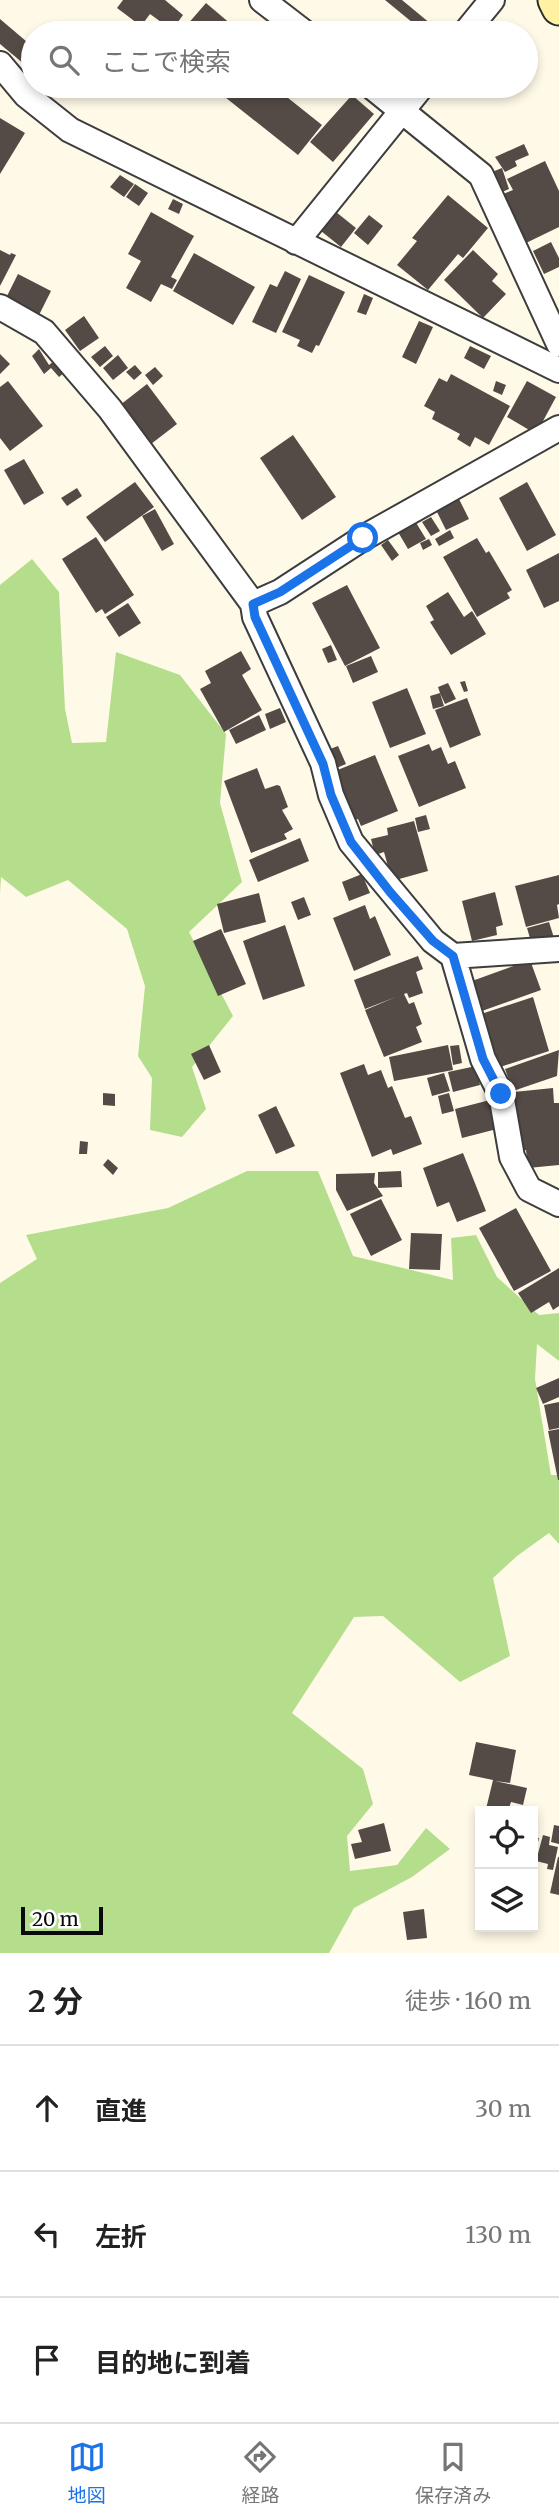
<!DOCTYPE html>
<html lang="ja">
<meta charset="utf-8">
<style>
:root{--surface:#fff;--page:#f2f2f2;--text:#222;--muted:#767676;--line:#e0e0e0;--accent:#1a73e8}
body{margin:0;font-family:Merriweather,"Noto Sans JP",serif;background:var(--page);color:var(--text)}
.controls{position:absolute;right:21px;bottom:21px;display:grid;overflow:hidden;border-radius:0px;box-shadow:0 4px 10px #0003}
.controls button{width:63px;height:63px;display:grid;place-items:center;padding:0;border:0;border-bottom:2px solid var(--line);background:var(--surface);color:var(--text);font:35px sans-serif}
.scale{position:absolute;left:21px;bottom:18px;width:82px;box-sizing:border-box;padding-left:7px;border:4px solid #0a0a0a;border-top:0;font-size:19px;line-height:24px;white-space:nowrap;color:#0a0a0a;-webkit-text-stroke:5px #fff;paint-order:stroke}
.stop{position:absolute;width:21px;height:21px;margin:-16px;border:5px solid #1a73e8;border-radius:50%;background:#fff}
.stop.end{background:#1a73e8;border-color:#fff;box-shadow:0 2px 7px #0008}
.list{margin:0;padding:0;list-style:none}
h2{display:flex;justify-content:space-between;align-items:center;height:91px;margin:0;padding:0 28px;font-size:30px}
h2 small{font-size:23px;font-weight:400;color:var(--muted)}
.list li{display:grid;grid-template-columns:46px 1fr auto;gap:21px;align-items:center;box-sizing:border-box;height:126px;padding:0 28px;border-top:2px solid var(--line)}
.list b{display:block;font-size:26px;white-space:nowrap}
.list em{font-size:23px;font-style:normal;color:var(--muted)}
.icon{flex:none;width:38px;height:38px;fill:none;stroke:currentColor;stroke-width:2;stroke-linecap:round;stroke-linejoin:round}
.map{position:relative;flex:none;width:559px;height:1953px;overflow:hidden}
.search{position:absolute;background:var(--surface);box-shadow:0 4px 10px #0003;left:21px;right:21px;top:21px;height:77px;display:flex;align-items:center;gap:18px;box-sizing:border-box;padding:0 24px;border-radius:38px;color:var(--muted);font-size:26px}
.sheet{height:469px;background:var(--surface)}
nav{display:flex;justify-content:space-around;align-items:center;box-sizing:border-box;height:98px;border-top:2px solid var(--line);background:var(--surface);font-size:19px;color:var(--muted)}
nav a{display:grid;justify-items:center;gap:4px}
nav .on{color:var(--accent)}
.map>svg:first-child{display:block}
</style>
<div class="map">
<svg width="559" height="1953" viewBox="0 0 559 1953">
<rect width="100%" height="100%" fill="#fffae8"/>
<!-- forest -->
<path fill="#b4de8c" d="M32 559 59 592 65 709 72 743 106 742 116 652 180 675 226 734 220 803 242 882 189 932 233 1016 192 1067 206 1109 182 1137 150 1130 152 1078 138 1056 145 986 127 929 68 880 26 897 1 877 0 894V585Z
M247 1171H318L353 1256 453 1280 451 1238 476 1235 497 1277 539 1315 559 1313V1361L537 1344 535 1379 551 1475H559V1544L549 1533 517 1556 493 1578 510 1656 460 1682 383 1616 354 1617 292 1713 363 1769 373 1804 347 1836 350 1871 397 1865 426 1828 450 1849 412 1877 354 1908 329 1953H0V1283L37 1259 26 1235 168 1208Z"/>
<!-- building -->
<path fill="#544b46" d="M123 0H165L183 15 172 30 150 14 141 26 117 8Z
M385 0H402L431 24 424 32Z
M206 3 232 25 225 33H180Z
M0 19 33 47V65L30 69 0 44Z
M211 86H273L322 125 298 155Z
M352 95 374 114 333 162 310 142Z
M0 118 25 133 0 174Z
M524 144 529 155 515 161 517 166 505 172 495 157Z
M545 161 559 191V227L526 243 503 194 513 190 507 179Z
M502 168 509 189 500 193 492 172Z
M120 175 134 184 124 197 110 187Z
M135 184 148 193 139 206 126 197Z
M448 195 488 228 463 258 458 254 428 290 397 265 417 241 412 238Z
M173 199 183 204 179 214 168 209Z
M151 212 194 236 171 277 177 280 172 289 161 284 151 302 126 288 141 261 128 254Z
M336 212 356 228 341 247 321 231Z
M369 215 383 226 368 245 354 233Z
M551 242 559 258V267L544 274 533 251Z
M0 250 10 255 11 253 16 255 0 286Z
M473 250 498 274 492 281 506 294 483 318 444 280Z
M194 253 255 287 233 325 173 291Z
M285 271 301 279 276 333 252 322 270 284 277 287Z
M18 274 51 291 39 315 6 298Z
M309 275 345 292 319 346 316 345 312 353 297 346 300 340 282 332Z
M364 294 373 298 366 315 357 312Z
M84 316 99 338 80 351 65 330Z
M419 321 433 327 416 364 402 357Z
M105 346 113 356 100 367 91 357Z
M470 346 491 356 484 369 464 358Z
M39 349 49 365 55 360 65 372 59 377 51 368 44 374 32 356Z
M0 354 10 364 0 374Z
M118 355 128 368 113 380 103 368Z
M135 365 142 373 134 380 126 372Z
M155 367 163 376 153 385 145 375Z
M451 374 510 406 489 445 475 437 470 447 457 439 460 434 432 419 435 412 424 406 439 378 447 382Z
M8 381 43 426 10 451 0 438V387Z
M496 381 506 385 502 395 493 391Z
M527 381 556 397 536 434 507 417Z
M147 384 177 424 151 444 120 405Z
M293 435 336 497 302 520 260 458Z
M24 459 44 493 24 505 4 470Z
M135 482 154 507 105 542 86 517Z
M527 482 556 535 527 551 499 498Z
M77 488 82 496 67 506 61 498Z
M458 497 469 519 446 530 435 508Z
M155 509 174 544 162 551 142 516Z
M431 517 440 531 431 536 422 522Z
M415 521 426 539 408 549 398 532Z
M450 530 454 538 439 546 435 539Z
M96 537 134 595 105 614 102 609 96 613 62 559Z
M477 538 486 553 489 551 512 590 507 593 510 598 477 617 443 557Z
M429 539 432 545 423 550 420 543Z
M388 540 399 555 392 561 381 545Z
M559 553V601L544 608 526 570Z
M347 585 380 648 345 666 312 603Z
M448 592 464 617 472 611 486 634 451 655 430 622 434 620 426 606Z
M128 603 141 623 119 637 106 617Z
M331 645 337 660 328 663 322 649Z
M241 651 251 669 242 675 262 710 224 732 200 689 211 683 205 671Z
M371 656 378 672 353 683 346 666Z
M465 681 468 691 464 692 460 682Z
M448 683 456 699 445 704 440 693 444 706 433 709 430 696 440 693 438 687Z
M407 688 426 734 390 748 372 702Z
M467 698 481 735 450 748 435 710Z
M280 708 286 722 270 729 265 714Z
M259 715 266 730 236 744 229 730Z
M429 744 432 751 441 747 448 764 455 761 466 788 419 807 398 756Z
M338 746 346 764 334 769 325 751Z
M375 755 398 811 361 826 358 819 354 820 335 771Z
M257 768 265 789 277 785 280 786 288 807 282 810 293 829 284 834 287 839 251 853 224 781Z
M426 815 430 829 418 832 415 818Z
M414 821 428 871 392 881 384 852 375 855 371 839 388 835 387 828Z
M300 838 309 861 258 882 249 860Z
M362 874 370 893 349 901 342 882Z
M559 875V904L557 905 559 918 526 927 515 886Z
M495 892 503 925 496 927 497 935 472 941 462 901Z
M259 893 266 922 224 933 217 904Z
M304 897 311 915 298 920 291 902Z
M365 905 370 919 375 916 391 955 354 971 333 918Z
M549 922 555 941 532 945 527 928Z
M285 925 305 986 263 1000 243 941Z
M221 929 246 984 218 996 193 941Z
M418 956 423 969 416 972 423 993 409 998 407 993 404 994 409 1004 414 1002 422 1024 416 1027 422 1042 384 1057 365 1010 396 997 365 1009 354 980Z
M530 960 541 990 482 1011 472 981Z
M533 997 549 1051 497 1068 481 1014Z
M209 1045 221 1072 204 1080 191 1054Z
M448 1045 453 1070 394 1081 389 1057Z
M459 1045 462 1063 453 1065 450 1046Z
M559 1050 557 1076 513 1091 505 1069Z
M364 1064 368 1075 381 1070 388 1088 392 1086 405 1118 411 1116 422 1144 393 1155 391 1149 372 1157 340 1073Z
M476 1066 480 1085 453 1092 448 1072Z
M444 1073 450 1091 432 1096 427 1078Z
M553 1088 554 1103H559V1165L528 1168 526 1150 520 1151 514 1092Z
M103 1093 115 1094V1106L103 1105Z
M449 1093 454 1111 442 1114 438 1096Z
M490 1100 497 1129 462 1138 455 1109Z
M276 1106 295 1146 276 1154 258 1115Z
M80 1141 88 1142 87 1154H79Z
M463 1153 486 1211 457 1222 449 1202 437 1207 423 1168Z
M108 1159 118 1168 113 1175 103 1165Z
M401 1171 402 1187 378 1188V1172Z
M375 1173 374 1183 383 1196 347 1211 336 1190V1174Z
M381 1199 402 1240 371 1256 350 1214Z
M516 1208 551 1271 514 1291 479 1228Z
M411 1233 442 1234 440 1270 409 1269Z
M559 1268V1306L553 1310 549 1302 531 1313 518 1293Z
M559 1378V1397L543 1404 536 1388Z
M559 1402V1428L549 1430 544 1405Z
M559 1429V1480H558L548 1431Z
M476 1742 516 1750 510 1783 495 1781 527 1788 523 1805 511 1802 508 1811 486 1809 493 1780 469 1775Z
M384 1823 391 1851 355 1859 351 1844 362 1842 358 1830Z
M554 1825 559 1826V1844L551 1842Z
M543 1835 550 1837 549 1845 558 1847 553 1870 547 1869 548 1864 536 1861Z
M533 1837 539 1838 534 1858H533Z
M558 1857H559V1895L550 1893Z
M424 1909 427 1938 407 1940 403 1912Z"/>
<g fill="none" stroke-linecap="round" stroke-linejoin="round">
<!-- street casing -->
<g stroke="#3d3d3d" stroke-width="28">
<path id="street" d="M262 0 305 33
M465 33 492 0
M0 64 26 95 70 130 559 370
M371 86 481 175 559 344
M296 242 422 86
M0 307 44 332 110 409 253 604 255 617 323 763 331 795 351 842 433 941 453 956 483 1059 501 1094 512 1157 529 1189 559 1204
M253 604 280 592 363 538 559 428
M453 956 559 949"/>
</g>
<!-- secondary casing -->
<g stroke="#2c2c2c" stroke-width="37">
<path id="secondary" d="M555 0 559 8"/>
</g>
<!-- street -->
<use href="#street" stroke="#fff" stroke-width="24"/>
<!-- secondary -->
<use href="#secondary" stroke="#fff2a3" stroke-width="33"/>
</g>
<g fill="none" stroke-linecap="round" stroke-linejoin="round">
<!-- route -->
<path stroke="#1a73e8" stroke-width="9" d="M363 538 280 592 253 604 255 617 323 764 331 795 351 842 390 892 433 941 453 956 483 1059 501 1094"/>
</g>
</svg>
<div class="controls">
<button><svg class="icon" aria-label="locate" viewBox="0 0 24 24"><circle cx="12" cy="12" r="6"/><path d="M12 2v4M12 18v4M2 12h4M18 12h4"/></svg></button>
<button><svg class="icon" aria-label="layers" viewBox="0 0 24 24"><path d="M12 4l9 5-9 5-9-5zM3 14l9 5 9-5"/></svg></button>
</div>
<div class="scale">20 m</div>
<div class="stop" style="left:363px;top:538px"></div>
<div class="stop end" style="left:501px;top:1094px"></div>
<div class="search"><svg class="icon" aria-label="search" viewBox="0 0 24 24"><circle cx="10" cy="10" r="6"/><path d="M15 15l6 6"/></svg>ここで検索</div>
</div>
<section class="sheet">
<h2>2 分<small>徒歩 · 160 m</small></h2>
<ul class="list">
<li><svg class="icon" aria-label="ahead" viewBox="0 0 24 24"><path d="M12 20V5M6 11l6-6 6 6"/></svg><div><b>直進</b></div><em>30 m</em></li>
<li><svg class="icon" aria-label="left" viewBox="0 0 24 24"><path d="M17 20v-9H6M10 6l-5 5 5 5"/></svg><div><b>左折</b></div><em>130 m</em></li>
<li><svg class="icon" aria-label="arrive" viewBox="0 0 24 24"><path d="M6 21V4h12l-3 4 3 4H6"/></svg><div><b>目的地に到着</b></div></li>
</ul>
</section>
<nav>
<a class="on"><svg class="icon" aria-label="map" viewBox="0 0 24 24"><path d="M3 6l6-2 6 2 6-2v14l-6 2-6-2-6 2zM9 4v14M15 6v14"/></svg>地図</a>
<a><svg class="icon" aria-label="directions" viewBox="0 0 24 24"><path d="M12 3l9 9-9 9-9-9zM9 14v-3h6M13 9l2 2-2 2"/></svg>経路</a>
<a><svg class="icon" aria-label="saved" viewBox="0 0 24 24"><path d="M7 4h10v16l-5-4-5 4z"/></svg>保存済み</a>
</nav>
